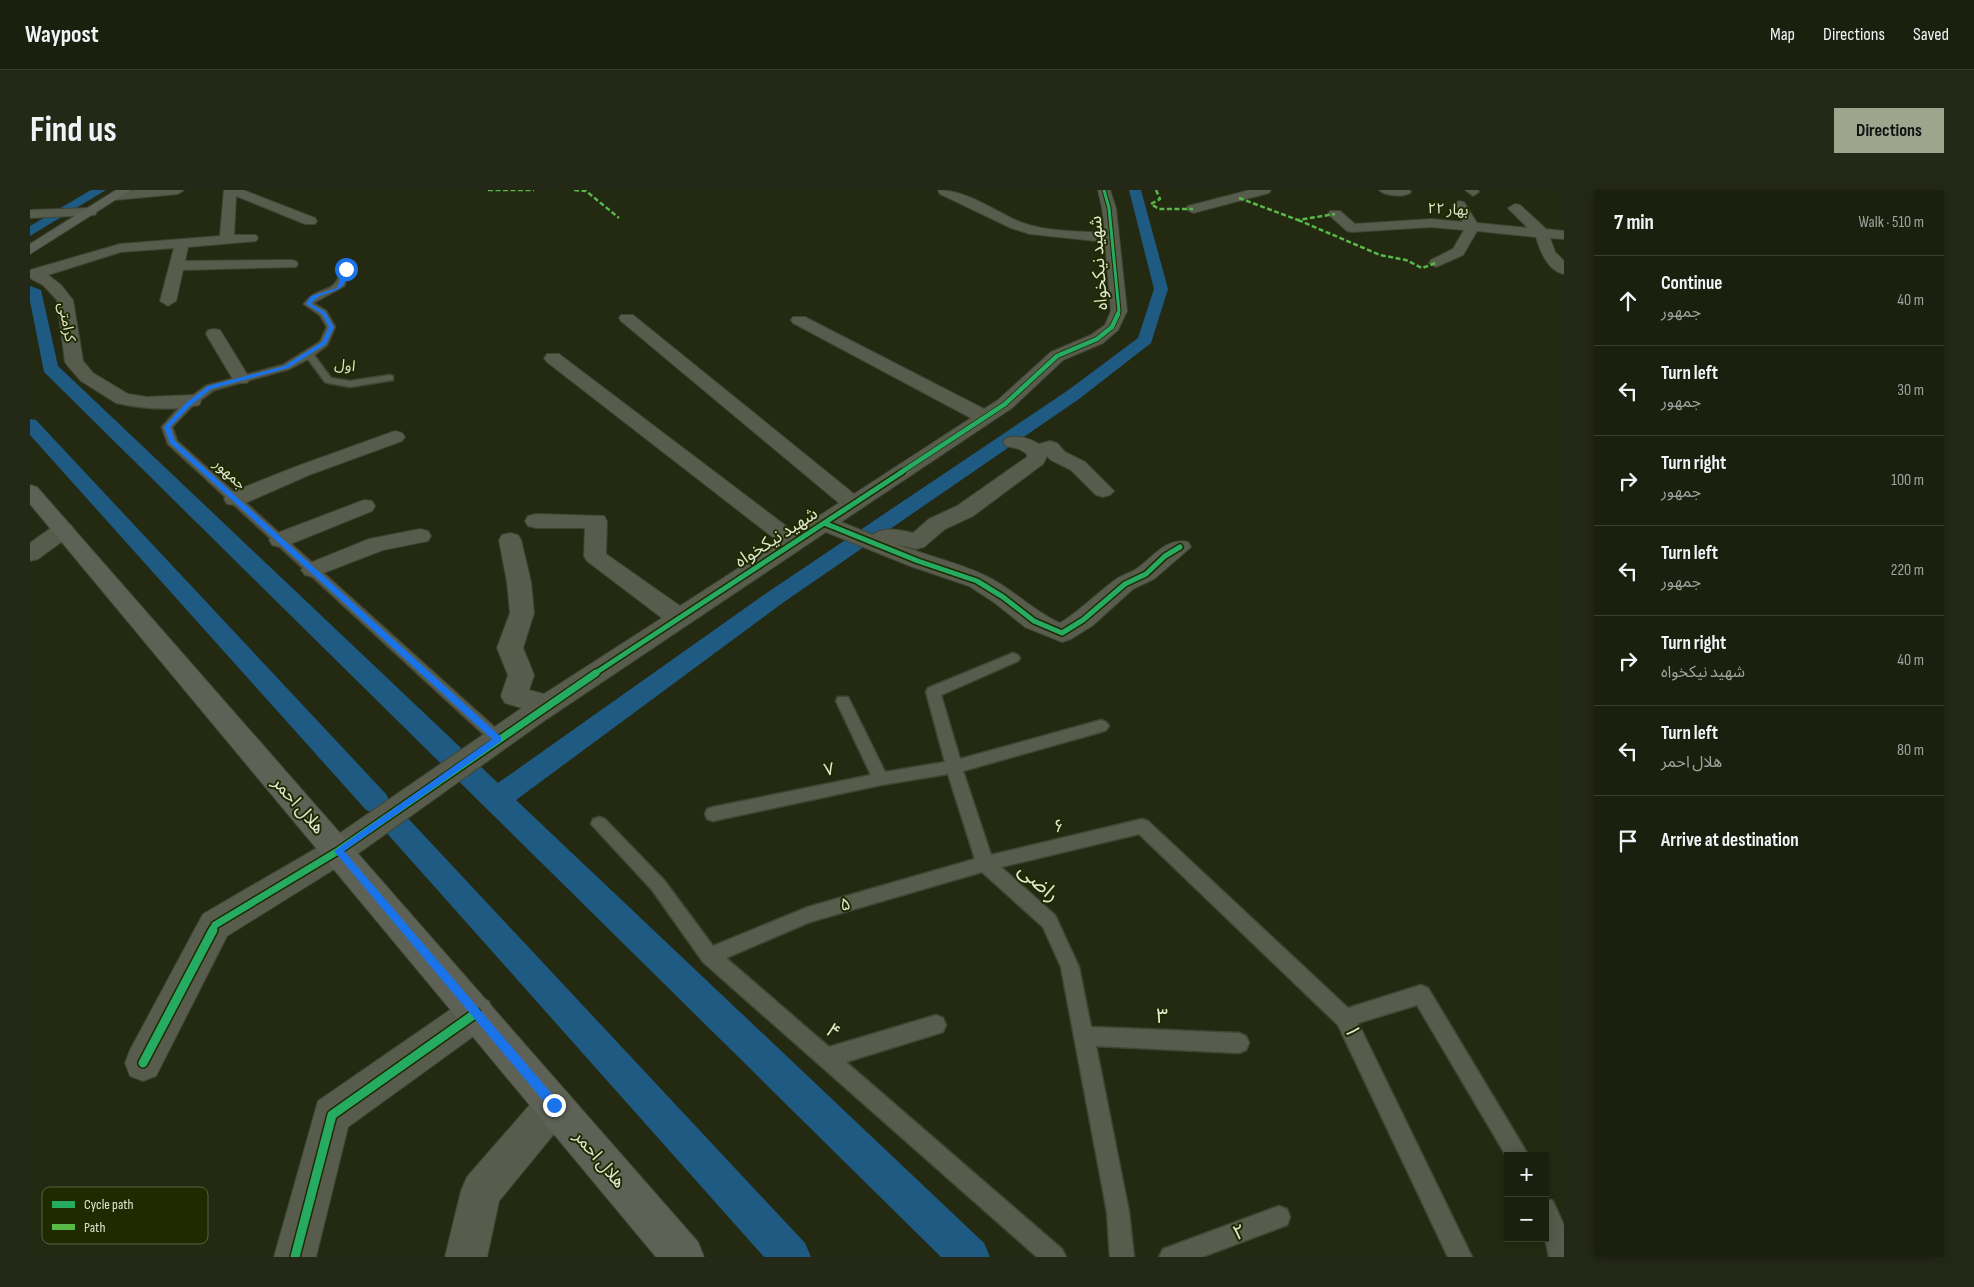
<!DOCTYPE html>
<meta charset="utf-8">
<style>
:root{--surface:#1b200e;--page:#242817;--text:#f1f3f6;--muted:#a0a39e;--line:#393e2e;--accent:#9da58d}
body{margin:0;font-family:"Sofia Sans Condensed","Noto Sans Arabic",sans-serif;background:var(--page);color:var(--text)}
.controls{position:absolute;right:15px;bottom:15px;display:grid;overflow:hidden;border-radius:0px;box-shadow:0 2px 12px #0003}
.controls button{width:45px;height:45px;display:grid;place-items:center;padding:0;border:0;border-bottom:1px solid var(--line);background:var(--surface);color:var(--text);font:25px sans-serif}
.stop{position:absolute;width:15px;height:15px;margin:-11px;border:4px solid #1a73e8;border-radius:50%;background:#fff}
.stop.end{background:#1a73e8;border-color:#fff;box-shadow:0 1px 5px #0008}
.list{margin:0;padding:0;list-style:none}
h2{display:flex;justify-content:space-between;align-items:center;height:65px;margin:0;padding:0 20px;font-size:21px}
h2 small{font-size:16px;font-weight:400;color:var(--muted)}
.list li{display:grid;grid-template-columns:32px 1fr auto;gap:15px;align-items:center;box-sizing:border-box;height:90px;padding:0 20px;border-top:1px solid var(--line)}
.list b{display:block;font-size:19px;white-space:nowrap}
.list p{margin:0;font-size:16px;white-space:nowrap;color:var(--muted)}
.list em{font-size:16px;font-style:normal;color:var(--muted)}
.icon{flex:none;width:28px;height:28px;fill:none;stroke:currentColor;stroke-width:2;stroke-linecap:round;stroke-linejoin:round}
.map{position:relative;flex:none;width:1534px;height:1067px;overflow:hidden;border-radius:0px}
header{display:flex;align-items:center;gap:30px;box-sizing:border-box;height:70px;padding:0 25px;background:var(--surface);border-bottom:1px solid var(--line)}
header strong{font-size:24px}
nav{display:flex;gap:28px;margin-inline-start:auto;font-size:18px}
.intro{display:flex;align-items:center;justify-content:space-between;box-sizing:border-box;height:120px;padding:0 30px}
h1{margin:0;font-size:35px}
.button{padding:12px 22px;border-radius:0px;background:var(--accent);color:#111;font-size:18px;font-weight:700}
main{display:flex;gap:30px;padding:0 30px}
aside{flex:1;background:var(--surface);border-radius:0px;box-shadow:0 2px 12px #0003}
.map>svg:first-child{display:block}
</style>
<header>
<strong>Waypost</strong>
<nav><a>Map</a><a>Directions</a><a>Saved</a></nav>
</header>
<div class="intro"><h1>Find us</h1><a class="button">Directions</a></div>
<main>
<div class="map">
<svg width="1534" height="1067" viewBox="0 0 1534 1067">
<rect width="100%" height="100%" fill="#242a12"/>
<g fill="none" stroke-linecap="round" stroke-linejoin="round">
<!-- canal -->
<path fill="#1e5a82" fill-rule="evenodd" d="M61 0H76L0 46V36Z
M1099 0H1111L1138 99 1121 153 1049 209 754 412 486 610 954 1053 960 1067H911L14 182 0 111V96L11 100 28 176 468 593 738 402 1037 201 1108 148 1124 99Z
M0 229 6 230 356 604 360 612 356 620 346 624 336 620 0 245Z
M364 620 374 624 775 1053 781 1067H734L354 640 350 632 354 624Z"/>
<!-- lane casing -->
<g stroke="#404534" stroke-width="3">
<path id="lane" d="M317 72 321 74 314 96 283 113 296 121 305 137 297 155 284 165 301 188 320 191 360 185 363 186V190L320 197 298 193 295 192 278 169 259 179 184 200 162 216 142 237 147 251 473 545 476 549 473 553H463L138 254 132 237 154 212 176 196 253 175 290 152 297 137 290 125 274 114C291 92 306 109 313 74Z
M983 463 988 465 990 468 988 471 911 505 930 569 1071 530 1076 532 1079 536 1076 540 1071 542 933 581 961 665 1112 629 1118 631 1318 818 1391 795 1398 798 1499 966H1478V969L1387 815 1328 833 1442 1067H1418L1308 835 1109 644 971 677 1025 725 1049 777 1061 837 1209 843 1216 846 1219 853 1216 860 1209 863 1066 856 1099 1022 1104 1067H1080L1077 1022 1031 777 1013 737 952 682 780 732 696 768 799 857 906 825 913 828 916 835 913 842 816 872 1032 1059 1036 1067H1007L673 772 622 700 561 634 563 629 569 627 575 629 634 690 683 756 778 717 945 669 918 584 851 595 683 631 677 629 675 624 677 619 683 617 841 585 806 511 808 507H818L820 511 855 582 915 572 896 502 898 498Z
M1515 1008 1523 1011 1534 1036V1067H1519L1515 1047Z
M1249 1016 1257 1019 1260 1027 1257 1035 1172 1067H1129L1133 1059Z"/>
</g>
<!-- street casing -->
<g stroke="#404534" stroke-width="2">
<path id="street" d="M108 0H154L148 4 85 10 79 6 85 2Z
M194 0H213L285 28 287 31 285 34H275L206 6 204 45H226L228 48 226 51 158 57 155 71 261 70 266 71 268 74 266 77 153 80 146 111 138 116 130 111 144 58 91 62 18 85 31 95 43 110 53 171 63 183 98 204 117 207 162 205 169 207 171 211 169 215C143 221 112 219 86 213L51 191 38 176 35 172 27 110 13 95 0 88V80L90 54 190 46Z
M908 0C937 0 964 21 990 32 1016 42 1047 41 1075 43L1072 18 1068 0H1080L1086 18 1097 121 1088 140 1073 153 1033 170 982 218 811 332 843 345C852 336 872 340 883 343L899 329 927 316 997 267V264L989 259 976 256 973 252 976 248C988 245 999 248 1009 254L1020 251 1027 253 1035 262 1055 272 1084 301 1080 305 1073 307 1066 305 1041 280 1021 270 1017 266 1013 274 943 326 915 339 894 357 886 359 866 354C894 365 930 373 956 386 983 399 1003 421 1030 433 1051 420 1066 404 1085 390 1093 384 1102 383 1109 377 1124 366 1137 347 1158 352L1161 357 1124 389 1103 399 1062 436 1041 449 1032 452 995 437 965 413 939 396 880 376 796 342 511 533 319 670 197 746 126 886 113 891 100 886 95 873 100 860 173 724 297 652 492 518 475 513 471 506 478 485 467 458 480 423 477 392 469 350 472 345 480 343 488 345 491 350 501 392 504 423 493 458 504 485 499 500 514 504 632 428 557 371 554 366 555 338H506L498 336 495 331 498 326 506 324 574 326 577 331 576 364 650 416 749 352 517 172 514 168 517 164H529L764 342 809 313 591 131 589 128 591 125H603L824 304 941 228 763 133 761 130 763 127H775L954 219 968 210 1021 162 1061 145 1075 135 1081 121 1075 52 1000 44 981 38 910 4Z
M1220 0H1241L1239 3 1163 23 1156 19 1158 16Z
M1349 0H1380L1381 2C1375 8 1355 6 1349 0Z
M1435 0H1448L1449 2 1443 6Z
M1429 11 1434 12 1447 33 1498 38 1478 18 1485 14 1490 15 1516 39 1534 41V49L1520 48 1525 62 1534 71V84C1518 81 1510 61 1506 47L1447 41 1433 65 1406 77 1399 73 1401 70 1423 59 1434 40 1401 37 1322 42 1317 41 1298 24 1300 21H1310L1325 34 1401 29 1433 32 1422 15Z
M60 18 65 19 67 22 65 25 0 28V20Z
M184 139 190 140 220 189 217 193H205L176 144 178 140Z
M365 241 372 243 375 247 372 251 279 285 213 314 205 315 197 314 194 309 197 304 265 277Z
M334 310 342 311 345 316 342 321 258 355 250 357 242 355 239 350 242 345Z
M33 333 41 335 44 340 41 345 8 369 0 371V353L25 335Z
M390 339 398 341 401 346 398 351 353 360 283 387 275 385 271 380 275 375 339 349Z
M446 806 459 811 464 823 459 835 318 937 286 1067H244L288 911 433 811Z
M524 896 537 902 543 915 537 928 469 1011 457 1067H415L431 1001 437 987 511 902Z"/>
</g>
<!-- secondary casing -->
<g stroke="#404534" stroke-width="2">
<path id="secondary" d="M86 0H101L0 64V54Z
M0 295 7 297 668 1052 674 1067H626L0 314Z"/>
</g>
<!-- lane -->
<use href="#lane" fill="#575c4c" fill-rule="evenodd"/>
<!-- street -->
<use href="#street" fill="#575c4c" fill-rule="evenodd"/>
<!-- secondary -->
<use href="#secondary" fill="#5e6155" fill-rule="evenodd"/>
<!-- quiet -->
<path stroke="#58b947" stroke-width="2.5" stroke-dasharray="5 2.5" stroke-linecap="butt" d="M458 0H504
M544 0 556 1 589 28
M1126 0 1130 9 1121 14 1129 19H1163
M1209 8 1268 30 1305 24
M1268 30 1350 65 1376 70 1392 78 1406 73"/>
<!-- cycleway-far4 casing -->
<g stroke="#1f2a00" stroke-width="5">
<path id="cycleway-far4" d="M1074 0 1079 18 1089 121 1087 125"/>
</g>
<!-- cycleway-far3 casing -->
<g stroke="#1f2a00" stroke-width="6">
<path id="cycleway-far3" d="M870 283 975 214 1027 166 1067 149 1082 137 1088 124"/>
</g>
<!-- cycleway-far2 casing -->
<g stroke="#1f2a00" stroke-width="8">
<path id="cycleway-far2" d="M794 333 888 371 947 391 973 407 1004 431 1032 443 1053 430 1095 394 1116 384 1135 366 1150 357
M564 484 872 282"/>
</g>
<!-- cycleway-far1 casing -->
<g stroke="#1f2a00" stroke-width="10">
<path id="cycleway-far1" d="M182 741 185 735 308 661 566 483"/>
</g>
<!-- cycleway casing -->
<g stroke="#1f2a00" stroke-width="12">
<path id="cycleway" d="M113 873 183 740
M265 1067 302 925 446 823"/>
</g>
<!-- cycleway-far4 -->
<use href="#cycleway-far4" stroke="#26ab63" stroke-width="3"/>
<!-- cycleway-far3 -->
<use href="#cycleway-far3" stroke="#26ab63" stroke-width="4.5"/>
<!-- cycleway-far2 -->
<use href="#cycleway-far2" stroke="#26ab63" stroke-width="5"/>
<!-- cycleway-far1 -->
<use href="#cycleway-far1" stroke="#26ab63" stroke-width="7"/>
<!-- cycleway -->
<use href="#cycleway" stroke="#26ab63" stroke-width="9"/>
</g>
<!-- route -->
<path fill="#1a73e8" d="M318 78C317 110 293 96 281 114L295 122 304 137 296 154 258 178 181 199 160 216 140 237 145 251 471 547V551L314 661 528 911 530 915 524 921 520 919 304 661 462 549 140 253 134 237 156 213 178 196 254 176 292 152 299 137 292 124 276 114 281 106 307 98 314 79Z"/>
<g text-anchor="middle" stroke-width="4" stroke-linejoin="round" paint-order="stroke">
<!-- far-street labels -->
<g font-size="15" fill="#dee7cf" stroke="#1f2a00">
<text transform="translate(1418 19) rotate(3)" y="5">بهار ۲۲</text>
<text transform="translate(37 132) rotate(79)" y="5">کرامتی</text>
<text transform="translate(315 175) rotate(7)" y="5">اول</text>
<text transform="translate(200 284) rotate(42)" y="5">جمهور</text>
</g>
<!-- street labels -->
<g font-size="18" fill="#dee7cf" stroke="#1f2a00">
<text transform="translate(1068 73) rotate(-94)" y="6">شهید نیکخواه</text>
<text transform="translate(746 347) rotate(-33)" y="6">شهید نیکخواه</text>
<text transform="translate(799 579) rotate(-12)" y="6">۷</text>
<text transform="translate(269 615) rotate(49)" y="6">هلال احمر</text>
<text transform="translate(1029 636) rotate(-13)" y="6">۶</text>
<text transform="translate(815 714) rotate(-16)" y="6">۵</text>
<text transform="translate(570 969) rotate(50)" y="6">هلال احمر</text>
</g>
<!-- near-street labels -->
<g font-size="21" fill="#dee7cf" stroke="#1f2a00">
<text transform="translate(1009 692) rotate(42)" y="7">راضی</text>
<text transform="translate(1132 826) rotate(2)" y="7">۳</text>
<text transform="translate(803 841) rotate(41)" y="7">۴</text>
<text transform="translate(1323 841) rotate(70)" y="7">۱</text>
<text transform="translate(1209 1042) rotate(-20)" y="7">۲</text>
</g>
</g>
<!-- legend -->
<rect x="12" y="997" width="166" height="57" rx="8" fill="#1f2a00" stroke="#58633e" stroke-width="1"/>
<rect x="22" y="1011" width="23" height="7" fill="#26ab63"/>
<rect x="22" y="1034" width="23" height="6" fill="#58b947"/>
<g font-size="14" fill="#dee7cf">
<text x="54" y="1019">Cycle path</text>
<text x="54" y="1042">Path</text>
</g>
</svg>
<div class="controls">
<button>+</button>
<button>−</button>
</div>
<div class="stop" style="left:316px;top:79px"></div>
<div class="stop end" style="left:524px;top:915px"></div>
</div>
<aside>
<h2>7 min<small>Walk · 510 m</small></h2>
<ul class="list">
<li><svg class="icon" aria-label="ahead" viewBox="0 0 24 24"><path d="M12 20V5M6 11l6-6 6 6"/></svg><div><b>Continue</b><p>جمهور</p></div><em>40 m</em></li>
<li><svg class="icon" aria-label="left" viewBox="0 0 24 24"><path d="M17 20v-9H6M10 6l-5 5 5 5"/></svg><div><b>Turn left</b><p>جمهور</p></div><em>30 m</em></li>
<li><svg class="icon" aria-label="right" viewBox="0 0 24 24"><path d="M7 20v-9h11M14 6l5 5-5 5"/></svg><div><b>Turn right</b><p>جمهور</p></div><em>100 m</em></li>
<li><svg class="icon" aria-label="left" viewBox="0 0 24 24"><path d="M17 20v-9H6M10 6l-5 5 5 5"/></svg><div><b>Turn left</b><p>جمهور</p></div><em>220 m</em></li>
<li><svg class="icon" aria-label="right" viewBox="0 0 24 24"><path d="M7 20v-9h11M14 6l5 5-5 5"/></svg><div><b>Turn right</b><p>شهید نیکخواه</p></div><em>40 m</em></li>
<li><svg class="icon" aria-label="left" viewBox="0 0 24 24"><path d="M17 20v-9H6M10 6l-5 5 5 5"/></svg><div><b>Turn left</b><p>هلال احمر</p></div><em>80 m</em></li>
<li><svg class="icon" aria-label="arrive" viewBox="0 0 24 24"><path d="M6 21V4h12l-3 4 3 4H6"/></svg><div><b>Arrive at destination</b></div></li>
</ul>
</aside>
</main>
